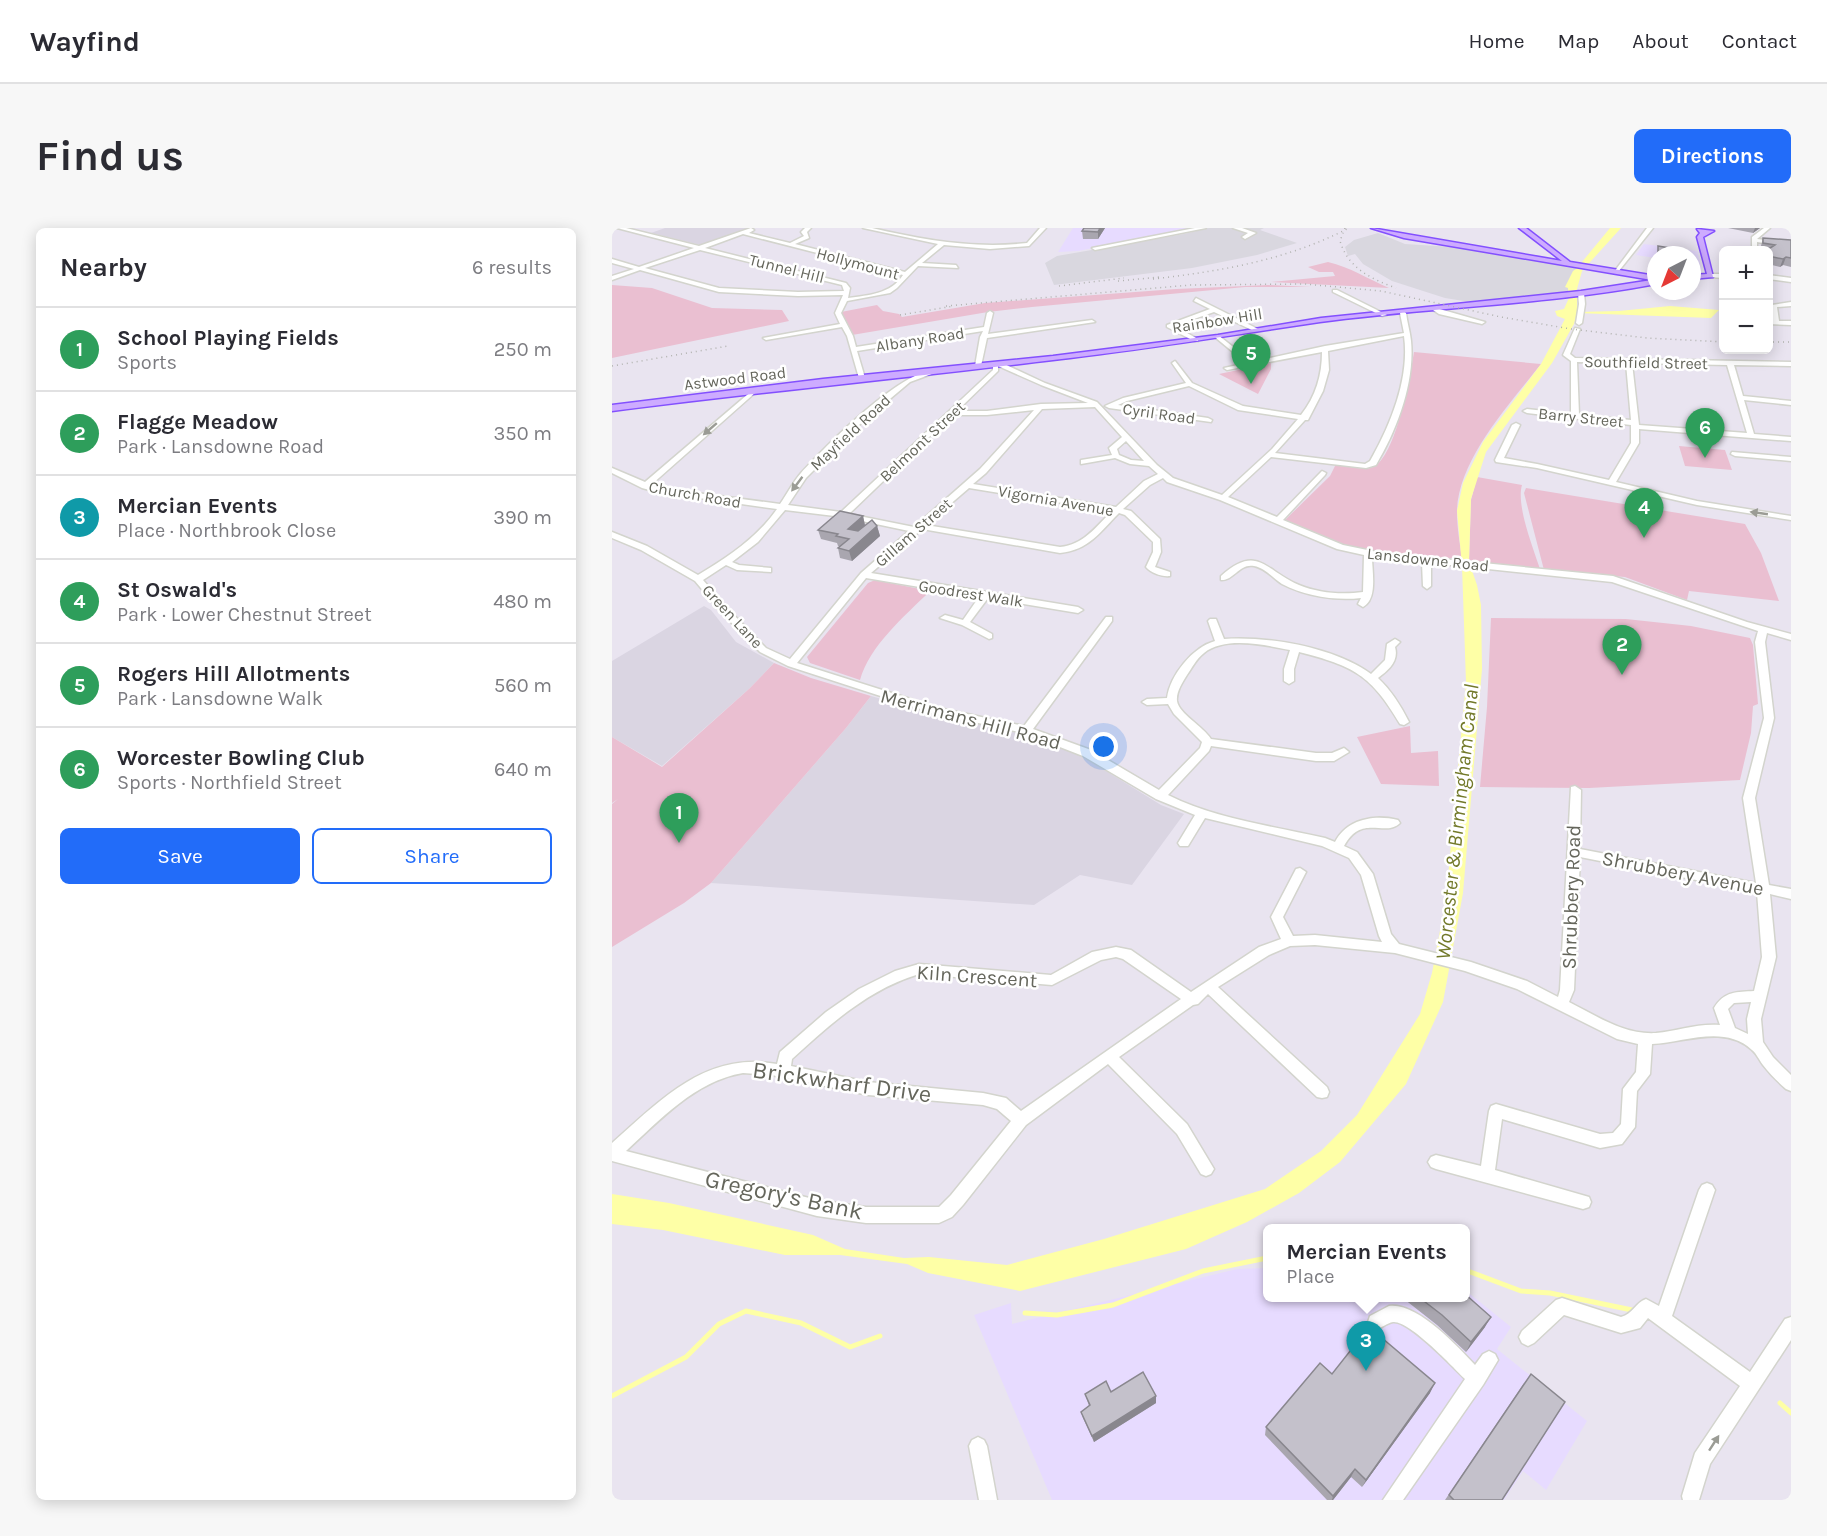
<!DOCTYPE html>
<meta charset="utf-8">
<style>
:root{--surface:#fff;--page:#f7f7f7;--text:#2b2b33;--muted:#7c7c81;--line:#e1e1e2;--accent:#226cf9}
body{margin:0;font-family:Karla,sans-serif;background:var(--page);color:var(--text)}
.controls{position:absolute;right:18px;top:18px;display:grid;overflow:hidden;border-radius:9px;box-shadow:0 3px 15px #0003}
.controls button{width:54px;height:54px;display:grid;place-items:center;padding:0;border:0;border-bottom:2px solid var(--line);background:var(--surface);color:var(--text);font:30px sans-serif}
.compass{position:absolute;left:1035px;top:18px;width:54px;height:54px;border-radius:50%;background:var(--surface);box-shadow:0 3px 15px #0003;rotate:222deg}
.you{position:absolute;left:492px;top:519px;width:21px;height:21px;margin:-15px;border:4px solid #fff;border-radius:50%;background:#1a73e8;box-shadow:0 0 0 9px #1a73e833}
.badge{display:grid;place-items:center;width:39px;height:39px;border-radius:50%;background:var(--accent);color:#fff;font-size:20px;font-weight:700}
.pin{position:absolute;translate:-50% -50px;filter:drop-shadow(0 2px 3px #0008)}
.pin::after{content:'';position:absolute;top:32px;width:21px;height:18px;background:inherit;clip-path:polygon(0 0,100% 0,50% 100%)}
.popup{position:absolute;left:651px;top:996px;width:207px;height:78px;box-sizing:border-box;display:grid;place-content:center;border-radius:9px;background:var(--surface);filter:drop-shadow(0 2px 4px #0005);font-size:20px;white-space:nowrap;color:var(--muted)}
.popup b{font-size:22px;color:var(--text)}
.popup::after{content:'';position:absolute;left:50%;top:100%;margin-left:-12px;border:12px solid transparent;border-top-color:var(--surface)}
.list{margin:0;padding:0;list-style:none}
h2{display:flex;justify-content:space-between;align-items:center;height:78px;margin:0;padding:0 24px;font-size:26px}
h2 small{font-size:20px;font-weight:400;color:var(--muted)}
.list li{display:grid;grid-template-columns:39px 1fr auto;gap:18px;align-items:center;box-sizing:border-box;height:84px;padding:0 24px;border-top:2px solid var(--line)}
.list b{display:block;font-size:22px;white-space:nowrap}
.list p{margin:0;font-size:20px;white-space:nowrap;color:var(--muted)}
.list em{font-size:20px;font-style:normal;color:var(--muted)}
.actions{display:flex;gap:12px;padding:18px 24px}
.actions a{flex:1;padding:14px 0;border:2px solid var(--accent);border-radius:9px;text-align:center;font-size:21px;color:var(--accent)}
.actions .main{background:var(--accent);color:#fff}
.map{position:relative;flex:none;width:1179px;height:1272px;overflow:hidden;border-radius:9px}
header{display:flex;align-items:center;gap:36px;box-sizing:border-box;height:84px;padding:0 30px;background:var(--surface);border-bottom:2px solid var(--line)}
header strong{font-size:28px}
nav{display:flex;gap:33px;margin-inline-start:auto;font-size:21px}
.intro{display:flex;align-items:center;justify-content:space-between;box-sizing:border-box;height:144px;padding:0 36px}
h1{margin:0;font-size:42px}
.button{padding:15px 27px;border-radius:9px;background:var(--accent);color:#fff;font-size:21px;font-weight:700}
main{display:flex;gap:36px;padding:0 36px}
aside{flex:1;background:var(--surface);border-radius:9px;box-shadow:0 3px 15px #0003}
.map>svg:first-child{display:block}
</style>
<header>
<strong>Wayfind</strong>
<nav><a>Home</a><a>Map</a><a>About</a><a>Contact</a></nav>
</header>
<div class="intro"><h1>Find us</h1><a class="button">Directions</a></div>
<main>
<aside>
<h2>Nearby<small>6 results</small></h2>
<ul class="list">
<li><span class="badge" style="background:#2e9e5b">1</span><div><b>School Playing Fields</b><p>Sports</p></div><em>250 m</em></li>
<li><span class="badge" style="background:#2e9e5b">2</span><div><b>Flagge Meadow</b><p>Park · Lansdowne Road</p></div><em>350 m</em></li>
<li><span class="badge" style="background:#0f9aa8">3</span><div><b>Mercian Events</b><p>Place · Northbrook Close</p></div><em>390 m</em></li>
<li><span class="badge" style="background:#2e9e5b">4</span><div><b>St Oswald's</b><p>Park · Lower Chestnut Street</p></div><em>480 m</em></li>
<li><span class="badge" style="background:#2e9e5b">5</span><div><b>Rogers Hill Allotments</b><p>Park · Lansdowne Walk</p></div><em>560 m</em></li>
<li><span class="badge" style="background:#2e9e5b">6</span><div><b>Worcester Bowling Club</b><p>Sports · Northfield Street</p></div><em>640 m</em></li>
</ul>
<div class="actions"><a class="main">Save</a><a>Share</a></div>
</aside>
<div class="map">
<svg width="1179" height="1272" viewBox="0 0 1179 1272">
<rect width="100%" height="100%" fill="#e9e4f0"/>
<!-- commercial -->
<path fill="#e7dbff" d="M461 0H581L466 23 446 24Z
M1032 16 1085 23 1090 41 1080 46V27H1044L1043 46V30L1024 27Z
M655 1040V1070H853V1062L899 1099 885 1121 975 1193 934 1262 911 1243 892 1272H440L362 1087 399 1075 400 1096 625 1041Z"/>
<!-- industrial -->
<path fill="#d9d7df" d="M597 0H652L648 2 685 15 645 27 580 40 442 57 433 35 445 28 572 6Z
M766 5 793 16 840 19 966 39 956 60 957 64 864 75 833 70 780 53 751 36 743 26 736 28 733 19 742 12Z"/>
<!-- education -->
<path fill="#dad5e2" d="M53 0H136L89 17 39 5Z
M92 378 99 382 124 414 162 435 138 460 50 538 0 509V433Z
M259 468 346 492 408 503 473 530 549 577 572 586 520 657 468 647 422 677 99 655 234 500Z"/>
<!-- green -->
<path fill="#eabfd1" d="M716 34C738 39 756 51 777 60L659 54 723 48 721 44H707L696 39Z
M0 57 40 60 100 80 170 82 177 93 0 130Z
M656 57 699 59H633L420 79 376 84 240 107 229 84 265 77 271 83 287 86 290 89 373 75 564 61Z
M802 124 929 136C898 176 846 231 845 284 845 300 848 316 850 331 807 327 761 327 720 313 704 307 689 299 673 292L718 248 724 236C734 238 752 243 761 239 784 229 798 148 802 124Z
M659 135V141L646 166 607 146Z
M1067 218 1113 222 1120 242 1073 238Z
M865 249 910 257C904 277 921 320 928 341L857 334 859 272Z
M914 260 1133 296 1149 325 1167 373 1077 363 1075 372 1013 349 932 342 912 265Z
M263 352 318 363C292 389 258 417 248 452L198 435 195 429 256 355Z
M879 390 1014 391 1079 398 1138 410 1141 417 1146 476 1141 478 1139 505 1128 552 977 560 868 559 875 479Z
M162 435 199 450 259 468 234 500 99 655 72 675 0 719V576L6 571 0 575V509L50 539 138 460Z
M798 498 799 525 826 523 827 558 769 556 745 509Z"/>
<!-- water -->
<path fill="#feffa6" d="M998 0H1009L970 43 965 61V84L1007 83 1058 78 1107 82 1099 90 965 85 962 96 940 135 874 224 859 271 857 334 865 357 869 377 870 441 851 665 831 774 794 856 728 934 687 965 635 994 574 1021 408 1063 316 1045 295 1036 228 1027H173L51 1002 0 996V966L57 975 201 1007 233 1021 292 1030 317 1029 395 1037 492 1011 653 961 709 923 745 887 808 786 820 745 834 671 854 454 850 338 845 283 851 255 871 214 929 136 953 91 945 88 943 83 952 81 957 70 956 60 953 59 961 43 971 36 970 34Z"/>
<g fill="none" stroke-linecap="round" stroke-linejoin="round">
<!-- stream -->
<path stroke="#feffa6" stroke-width="5" d="M853 1042 909 1063 938 1065 1020 1082
M413 1085 445 1087 501 1077 591 1043 655 1030
M0 1168 74 1129 107 1096 134 1083 189 1095 238 1119 268 1108
M1168 1175 1179 1185"/>
<!-- minor casing -->
<g stroke="#d3d4cd" stroke-width="3">
<path id="minor" d="M5 0H14L87 18 139 0 142 2 137 5 178 15 192 8 189 4 193 0H199L195 4 197 10 183 16 293 44 326 16 251 0H260C312 12 362 21 415 15L428 0H434L417 18 378 21 332 17 310 35 344 37 346 40 306 38 285 60 278 65 235 73 229 85 241 108 244 119 372 99 375 85 378 83 381 85 376 106 480 92 483 94 375 110 369 138 366 140 363 138 368 109 371 103 245 123 253 150 250 152 247 150 235 108 230 99 154 112 151 110 228 96 223 85 231 67 186 68 107 64 28 42 0 52V48L22 41 0 35V31L27 39 82 20ZM131 6 291 47C279 66 257 67 236 70L238 60 234 55 93 20ZM88 22 230 57 232 63 186 64 107 60 33 40Z
M583 0H594L483 22 480 20Z
M621 0H630L644 5 633 11 630 9 636 5Z
M1035 0H1041L1006 44H1002Z
M1152 0H1158L1145 11 1179 15V19L1145 14V22H1140V9Z
M1099 46H1112V50L1097 49Z
M1156 47 1179 50V54L1156 51Z
M721 62H725L775 87 770 88 721 64Z
M969 63 972 65 973 76 970 95 967 97 964 95 967 76 966 65Z
M584 70 646 101 647 102 642 103 602 84 562 98 586 111V113H582L555 99V97L598 81 582 73Z
M1179 74V78L1165 79 1167 93H1179V97L1156 96V92H1161L1160 77Z
M824 80 873 94 870 96 827 86 821 82Z
M791 83 794 85C795 94 798 103 799 113 803 154 785 202 764 237L754 240 659 229 616 269 665 289 710 243 714 245 713 247 671 292 731 317 770 325 1001 348 1135 394 1179 406V412L1155 405 1153 414 1162 490 1143 570 1157 657 1179 661V671L1158 666 1164 729 1149 791 1151 814 1161 829 1179 847V863L1174 861C1166 854 1158 846 1151 837 1147 832 1145 826 1140 822 1112 796 1072 815 1040 816L1038 846 1025 863 1023 899 1010 916 988 920 890 891 883 942 977 969 979 974 977 979 971 981 824 941 819 939 816 934 819 929 824 927 869 938 877 883 879 878 884 876 988 906 1001 905 1009 896 1011 861 1024 844 1026 816 1005 811 905 761 853 743 783 725 703 717 678 718 657 727 606 759 715 859 717 864 715 869 710 870 705 869 596 766 586 776 581 777 507 829 575 896 602 941 599 946 594 948 589 946 565 906 496 836 414 897 351 977 340 989 327 995H254L205 988 0 933V915C49 872 94 823 165 836L168 824 214 784 247 761 283 743 307 736 439 747 480 724 504 719 519 722 579 764 647 719 669 711 659 689 684 641 688 640 694 644 671 689 681 708 703 707 770 714 767 708 749 647 737 630 710 618 593 590 576 618H568L566 615 583 587 544 571 471 528 412 505 321 485 176 438 148 424 109 384 83 353 29 322 0 310V304L35 318 86 347C116 329 145 310 165 281L45 264 30 260 0 245V240L33 254 142 161 145 163 144 164 39 257 47 260 168 276C175 266 181 254 189 245 214 218 289 141 325 142V144L298 154 247 197 194 250 176 277 229 284 381 142V136L388 134 433 155 485 174 545 237 561 250 610 267 660 221 686 191 626 182 577 158 515 173 506 177 596 190 600 192 599 194 497 180 493 178 495 177 511 170 574 155 560 135 563 133 580 155 631 178 689 187C704 168 710 147 710 124L615 142 612 140 713 118 792 105 788 85ZM792 108C798 150 778 198 758 233L753 236 663 225 693 192H696L711 163 717 142 716 123ZM386 138 429 157 476 175 429 176 375 183H345L386 143ZM483 179 510 209 497 220 500 227 469 232V236L503 230 518 236 537 238 546 246 532 253 504 279 361 256 374 245 430 181ZM422 182 368 241 302 299 237 286 340 187H375ZM514 213 532 233 519 232 507 227 505 221ZM551 250 555 254 608 272 725 321 752 327 751 364C730 367 706 365 687 357 653 343 646 315 609 348V352C621 353 628 335 642 338 653 340 661 350 670 356 693 368 723 373 749 370L746 376 751 379C766 371 760 343 760 329L810 335 811 358 815 361 819 358V335L1000 354 1146 403 1143 414 1152 490 1131 570 1144 655 968 621 969 562 963 558 959 559 948 762 946 769 915 753 859 734 787 716 779 706 761 646 745 624 732 618C750 585 773 610 788 595L786 592C762 586 735 591 723 614L713 610C661 598 604 591 556 567L597 523 599 518 704 533H722L737 524 732 520 720 525H704L599 511C591 498 567 486 565 473 564 464 570 455 575 447 580 440 584 431 592 425 613 408 653 417 678 422L672 441V453L677 456 682 453V441L687 424C742 438 759 447 788 496L792 497 797 494C789 478 779 462 766 450 777 442 787 433 783 419L788 414 783 411 775 416 773 432 759 446C722 419 656 408 612 411L604 391H598L596 393 603 413C581 419 558 447 555 470L535 471 530 474 535 477 556 476 562 486 590 514 588 520 547 562 479 522 421 501 500 393V389H494L412 498 327 480 185 435 254 350 367 369 351 392 333 387 328 390 350 397 377 411 380 410V406L358 394 376 370 466 385 471 382 466 379 259 345 310 301 448 325C477 322 488 304 507 285L513 287 541 314V324L534 339C539 345 550 349 558 348V344L543 339 549 324 548 311 519 283 511 281 538 257ZM357 260 500 283C484 299 471 317 448 319L314 297ZM173 282 231 289 297 303 249 345 178 431 154 420 115 380 91 352 114 337 125 342 159 344V340L127 337 120 334 146 314ZM968 629 1145 664 1150 729 1142 763C1125 764 1112 763 1102 780L1108 797C1086 795 1065 803 1044 805 1012 807 985 788 957 774L962 762ZM504 729 511 731 569 771 409 883 394 870 371 865 256 854 179 838 180 831C218 796 257 761 307 746L440 757 489 732ZM1139 774 1135 791 1136 806 1123 800 1116 781 1122 775ZM131 845 161 847 172 851 175 850 256 867 371 877 385 881 399 893 339 967 327 979H254L205 972 14 923C48 892 83 853 131 845Z
M963 100 968 101 958 126 963 130 1179 134V138L1122 137 1131 168 1179 173V177L1132 172 1142 206 1179 209V213L1027 201V215L1004 254 1085 273 1179 288V292L1085 277 925 240 884 234 883 232 900 197 904 195 908 197 892 230 925 236 997 252 1019 215V197L915 185 911 183 915 181 959 186V133L951 127ZM965 134 1014 135 1019 192 967 187ZM1020 135 1115 137 1135 205 1027 197Z
M606 107 625 122V124H621L604 110 603 109Z
M1120 224 1179 229V233L1123 228 1119 226Z
M1095 955 1100 957 1103 962 1060 1088 1138 1144 1173 1091 1179 1089V1112L1098 1236 1087 1272H1071L1070 1268 1083 1225 1128 1158 1036 1090 1028 1100 1009 1105 952 1087 922 1115 916 1118 910 1115 907 1109 910 1103 944 1072 950 1070 1009 1089C1021 1086 1023 1075 1034 1071L1047 1078 1087 962 1090 957Z
M777 1078C805 1074 845 1118 863 1137L871 1126 877 1123 883 1126 886 1132 871 1157 791 1272H771L853 1151C841 1139 797 1092 781 1094 775 1095 769 1100 764 1102L758 1100 756 1094 758 1088Z
M366 1209 372 1212 375 1218 385 1272H367L357 1218 360 1212Z"/>
</g>
<!-- major casing -->
<g stroke="#8350fe" stroke-width="3">
<path id="major" d="M759 0 950 33 907 0H914L958 34 1044 48V56C933 77 820 79 708 94 619 107 531 122 441 132 294 150 147 164 0 183V177L211 151 441 128 606 107 709 90 969 63 1040 52 792 10Z
M1085 1 1102 3 1091 9 1101 49 1080 51V47L1095 46 1085 9 1088 5Z"/>
</g>
<!-- minor -->
<use href="#minor" fill="#fff" fill-rule="evenodd"/>
<!-- major -->
<use href="#major" fill="#cdabff" fill-rule="evenodd"/>
<!-- rail -->
<path stroke="#b1b2af" stroke-width="1.5" stroke-dasharray="1 4" stroke-linecap="butt" d="M733 0 728 13C736 40 759 51 784 60
M541 51C610 43 675 32 737 0
M506 53 548 49
M447 58 512 50
M334 78 579 57 693 56 769 63 889 89 959 101 1035 110 1112 114
M288 87 342 78
M1156 114H1179
M0 138 116 118"/>
</g>
<!-- wall -->
<path fill="#a9a6af" d="M472 0H493L486 11H471L470 3Z
M1116 0H1148L1141 5Z
M1151 10 1179 12V39L1171 37 1168 39 1156 36V22H1149V18Z
M1108 34 1112 35V44L1107 39Z
M251 288 253 297 265 298 268 308 240 333 228 330 226 320 228 318H226L225 315 209 311 206 302Z
M792 1070H853L873 1099 854 1124 825 1097 792 1071Z
M720 1146 818 1165 750 1259 739 1249 721 1272H715L653 1207 654 1199Z
M912 1155 890 1272H833Z
M473 1166 544 1175 482 1214 471 1190 469 1184 477 1178Z"/>
<!-- shaded-wall -->
<path fill="#89878e" d="M488 0H493L486 11V4Z
M1143 0H1148L1141 5Z
M1174 29 1171 37 1168 39 1171 31Z
M251 288 253 298 238 310 236 301Z
M265 298 268 308 240 333 237 323Z
M879 1089 873 1099 854 1124 859 1114Z
M823 1155 818 1165 750 1259 754 1252Z
M544 1168V1175L482 1214 480 1208Z
M743 1241 739 1249 721 1272H720L721 1268Z"/>
<!-- building -->
<path fill="#c4c1cb" stroke="#89878e" stroke-width="1.5" d="M472 0H488L486 4 470 3Z
M1151 10 1179 12V30L1174 29 1171 31 1156 28V22H1155L1163 17 1151 15Z
M1046 18 1076 23 1077 27H1046Z
M228 283 251 288 236 301 246 303 260 292 265 298 237 323 226 320 237 311 224 308 226 306 206 302Z
M853 1066 879 1089 859 1114 830 1087 808 1070H853Z
M757 1099 823 1155 754 1252 743 1241 721 1268 654 1199 708 1135 720 1146Z
M531 1144 544 1168 480 1208 469 1184 478 1177 473 1166 494 1153 499 1164Z
M919 1146 953 1174 890 1272H842L837 1267Z"/>
<!-- one-way arrows -->
<defs><path id="oneway-solid" d="M-6-.8H1V-3.2L6.5 0L1 3.2V.8H-6Z" transform="scale(1.5)"/></defs>
<g fill="#9b9c95">
<use href="#oneway-solid" transform="translate(98 201) rotate(139)"/>
<use href="#oneway-solid" transform="translate(185 256) rotate(127)"/>
<use href="#oneway-solid" transform="translate(1147 285) rotate(-172)"/>
<use href="#oneway-solid" transform="translate(1102 1215) rotate(-57)"/>
</g>
<g text-anchor="middle" stroke-width="5" stroke-linejoin="round" paint-order="stroke">
<!-- far-street labels -->
<g font-size="16" fill="#65665c" stroke="#fff">
<text transform="translate(246 35) rotate(15)" y="6">Hollymount</text>
<text transform="translate(175 40) rotate(14)" y="6">Tunnel Hill</text>
<text transform="translate(605 92) rotate(-9)" y="6">Rainbow Hill</text>
<text transform="translate(308 111) rotate(-9)" y="6">Albany Road</text>
<text transform="translate(1034 134) rotate(1)" y="6">Southfield Street</text>
<text transform="translate(123 150) rotate(-7)" y="6">Astwood Road</text>
<text transform="translate(547 185) rotate(8)" y="6">Cyril Road</text>
<text transform="translate(969 189) rotate(6)" y="6">Barry Street</text>
<text transform="translate(238 204) rotate(-43)" y="6">Mayfield Road</text>
<text transform="translate(310 213) rotate(-43)" y="6">Belmont Street</text>
<text transform="translate(83 266) rotate(10)" y="6">Church Road</text>
<text transform="translate(444 272) rotate(10)" y="6">Vigornia Avenue</text>
<text transform="translate(301 304) rotate(-41)" y="6">Gillam Street</text>
<text transform="translate(816 331) rotate(6)" y="6">Lansdowne Road</text>
<text transform="translate(359 365) rotate(9)" y="6">Goodrest Walk</text>
<text transform="translate(121 388) rotate(47)" y="6">Green Lane</text>
</g>
<!-- street labels -->
<g font-size="20" fill="#65665c" stroke="#fff">
<text transform="translate(359 491) rotate(15)" y="7">Merrimans Hill Road</text>
<text transform="translate(1071 645) rotate(11)" y="7">Shrubbery Avenue</text>
<text transform="translate(959 669) rotate(-88)" y="7">Shrubbery Road</text>
<text transform="translate(365 748) rotate(4)" y="7">Kiln Crescent</text>
</g>
<!-- water labels -->
<g font-size="21" font-style="italic" fill="#727929" stroke="#fff">
<text transform="translate(845 594) rotate(-84)" y="7">Worcester &amp; Birmingham Canal</text>
</g>
<!-- near-street labels -->
<g font-size="24" fill="#65665c" stroke="#fff">
<text transform="translate(230 854) rotate(8)" y="8">Brickwharf Drive</text>
<text transform="translate(172 967) rotate(12)" y="8">Gregory's Bank</text>
</g>
</g>
</svg>
<div class="controls">
<button>+</button>
<button>−</button>
</div>
<svg class="compass" viewBox="-18 -18 36 36"><path d="M0-13l5 13h-10z" fill="#e53935"/><path d="M0 13l5-13h-10z" fill="#7c7c81"/></svg>
<div class="you"></div>
<div class="pin badge" style="left:67px;top:615px;background:#2e9e5b">1</div>
<div class="pin badge" style="left:1010px;top:447px;background:#2e9e5b">2</div>
<div class="pin badge" style="left:754px;top:1143px;background:#0f9aa8">3</div>
<div class="popup"><b>Mercian Events</b>Place</div>
<div class="pin badge" style="left:1032px;top:310px;background:#2e9e5b">4</div>
<div class="pin badge" style="left:639px;top:156px;background:#2e9e5b">5</div>
<div class="pin badge" style="left:1093px;top:230px;background:#2e9e5b">6</div>
</div>
</main>
